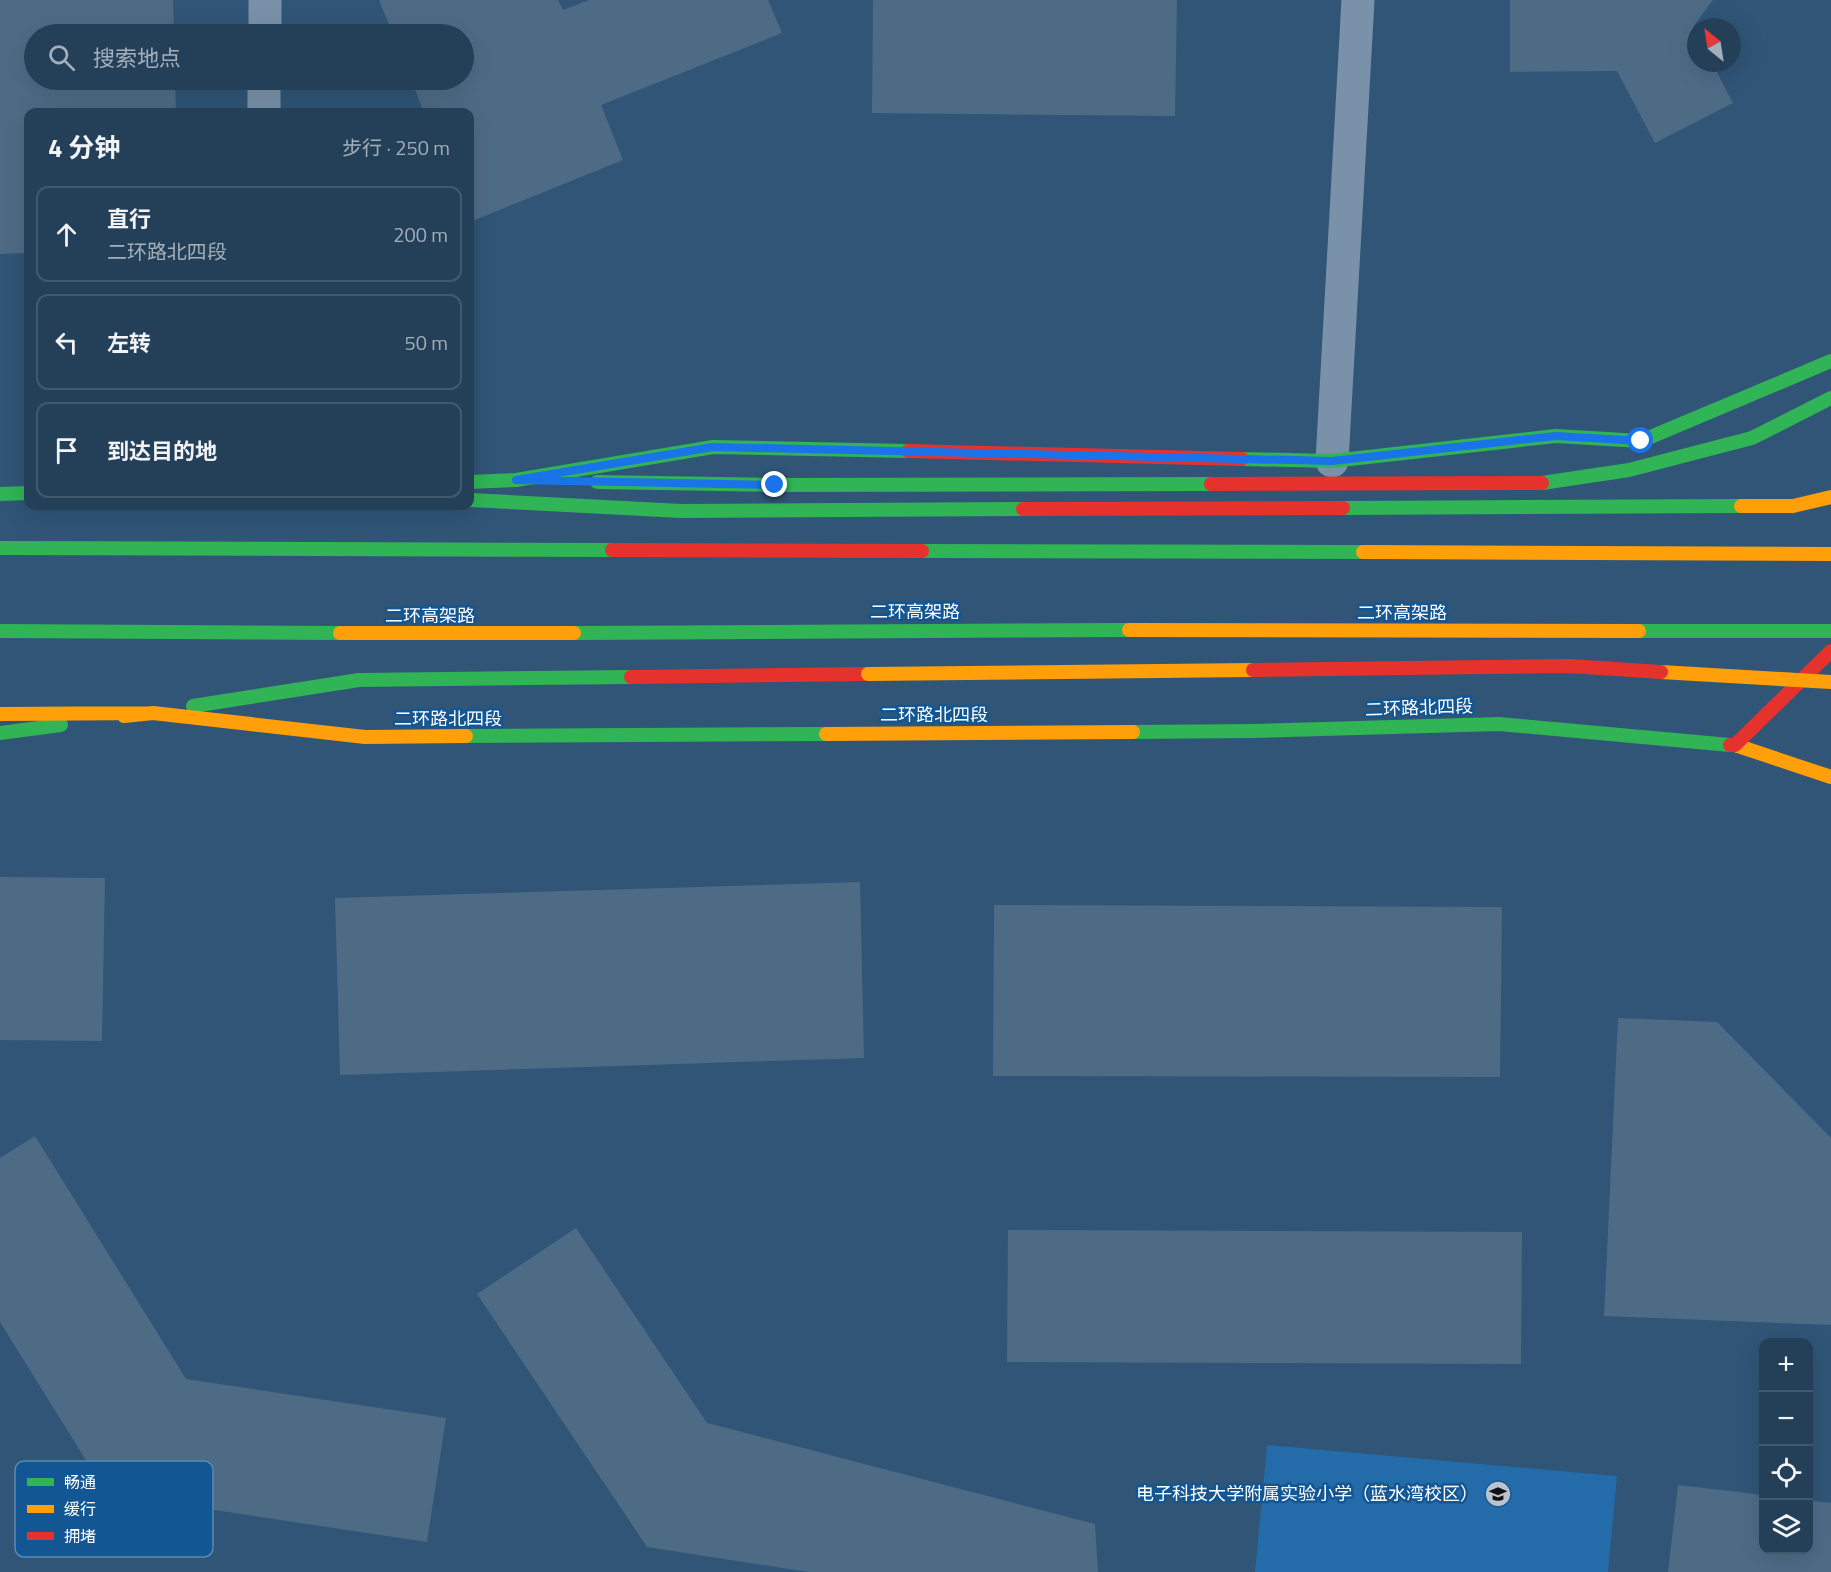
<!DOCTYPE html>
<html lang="zh">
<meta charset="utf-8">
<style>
:root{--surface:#244059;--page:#2c475f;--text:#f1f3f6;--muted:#a3afba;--line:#41596f}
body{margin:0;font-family:"Titillium Web","Noto Sans SC",sans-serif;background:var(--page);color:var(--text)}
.controls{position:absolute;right:18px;bottom:18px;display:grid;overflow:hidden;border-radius:12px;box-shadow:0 6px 24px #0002}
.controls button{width:54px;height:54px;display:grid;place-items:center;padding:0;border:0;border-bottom:2px solid var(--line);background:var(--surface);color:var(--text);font:30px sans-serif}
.compass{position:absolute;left:1687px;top:18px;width:54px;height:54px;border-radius:50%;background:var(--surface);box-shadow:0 6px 24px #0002;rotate:330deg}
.stop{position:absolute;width:18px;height:18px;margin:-14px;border:4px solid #1a73e8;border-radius:50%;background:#fff}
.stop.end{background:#1a73e8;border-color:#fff;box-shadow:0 2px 6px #0008}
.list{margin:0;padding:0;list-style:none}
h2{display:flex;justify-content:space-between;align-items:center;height:78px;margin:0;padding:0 24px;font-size:26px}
h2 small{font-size:20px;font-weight:400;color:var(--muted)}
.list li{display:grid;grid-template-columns:39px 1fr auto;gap:18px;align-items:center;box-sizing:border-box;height:96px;margin:0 12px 12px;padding:0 12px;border:2px solid var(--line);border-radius:12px}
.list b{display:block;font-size:22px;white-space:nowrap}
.list p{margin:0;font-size:20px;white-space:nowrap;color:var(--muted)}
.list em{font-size:20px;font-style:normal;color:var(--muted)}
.icon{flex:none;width:33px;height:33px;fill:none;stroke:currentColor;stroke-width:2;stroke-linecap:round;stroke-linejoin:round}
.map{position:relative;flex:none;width:1831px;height:1572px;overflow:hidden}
.search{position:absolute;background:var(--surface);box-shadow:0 6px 24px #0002;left:24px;top:24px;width:450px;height:66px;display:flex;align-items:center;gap:15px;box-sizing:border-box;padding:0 21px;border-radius:33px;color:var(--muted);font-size:22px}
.panel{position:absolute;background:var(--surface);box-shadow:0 6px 24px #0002;left:24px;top:108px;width:450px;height:402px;border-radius:12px}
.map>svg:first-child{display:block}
</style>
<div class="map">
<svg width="1831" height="1572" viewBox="0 0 1831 1572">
<rect width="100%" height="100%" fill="#305577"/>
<!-- green -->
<path fill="#246ba9" d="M1267 1445 1617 1476 1608 1572H1255Z"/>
<!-- building -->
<path fill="#4e6b86" d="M0 0H173L174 34H34V80H175L176 112H28V253L0 254Z
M379 0H558L563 10 589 0H768L782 33 601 105 623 160 470 222V112H424L411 80H464V34H393Z
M873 0H1177L1175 116 872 113Z
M1510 0H1713L1693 27 1696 33V63H1712L1733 103 1655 143 1617 71 1510 72Z
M0 877 105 878 102 1041 0 1040Z
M860 882 864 1058 340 1075 335 898Z
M994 905 1502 907 1500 1077 993 1076Z
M1618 1018 1717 1022 1831 1138V1325L1604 1316Z
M35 1136 186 1379 446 1418 427 1542 107 1494 0 1322V1158Z
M576 1228 707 1423 1095 1524 1098 1572H808L647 1547 477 1294Z
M1008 1230 1522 1232 1521 1364 1007 1362Z
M1678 1485 1764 1495V1550H1808V1500L1831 1503V1572H1668Z"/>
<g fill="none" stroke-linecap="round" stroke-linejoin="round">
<!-- street -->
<path stroke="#7992a9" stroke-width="33" d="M265 34V0
M264 112V80
M1332 461 1358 0"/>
<!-- fast -->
<path stroke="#30b455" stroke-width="14" d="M1242 459 1332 461 1556 436 1641 441 1831 361
M470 482 516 480 713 447 908 451
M597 482 775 485 1211 484
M1542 483 1629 470 1752 438 1831 398
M0 494 28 493
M470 500 681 511 1023 509
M1343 508 1741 506
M0 548 612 550
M922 551 1363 552
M0 631 340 633
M1639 631H1831
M574 633 1129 630
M193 706 359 680 631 677
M1133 732 1253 731 1499 724 1730 745
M0 733 61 725
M466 736 826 734"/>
<!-- slow -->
<path stroke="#ff9f0a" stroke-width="14" d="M1741 506H1793L1831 497
M1363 552 1831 554
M1129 630 1639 631
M340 633H574
M0 714 153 713
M124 716 153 713 365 737 466 736
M826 734 1133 732
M1735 745 1831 777"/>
<!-- jam -->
<path stroke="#e5322d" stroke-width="14" d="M908 451 1242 459
M1211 484 1542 483
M1023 509 1343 508
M612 550 922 551
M631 677 868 674
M1730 745H1735L1831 651"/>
<!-- slow-bridge -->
<path stroke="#ff9f0a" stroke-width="14" d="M1661 672 1831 682
M868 674 1253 670"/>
<!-- jam-bridge -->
<path stroke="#e5322d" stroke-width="14" d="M1253 670 1570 666 1661 672"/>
</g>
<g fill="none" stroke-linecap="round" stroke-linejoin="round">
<!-- route -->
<path stroke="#1a73e8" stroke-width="8" d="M775 485 516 480 713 447 1332 461 1556 436 1641 441"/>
</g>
<!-- icons -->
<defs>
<g id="school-disc" transform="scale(1.35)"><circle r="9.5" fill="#b7c4cf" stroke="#135694"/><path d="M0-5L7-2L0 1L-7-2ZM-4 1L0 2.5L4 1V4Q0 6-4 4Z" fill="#111"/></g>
</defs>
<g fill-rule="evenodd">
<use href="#school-disc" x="1498" y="1494"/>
</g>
<g text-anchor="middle" stroke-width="5" stroke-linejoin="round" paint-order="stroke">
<!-- street labels -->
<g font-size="18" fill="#fff" stroke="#135694">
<text x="915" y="618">二环高架路</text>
<text x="1402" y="619">二环高架路</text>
<text x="430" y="622">二环高架路</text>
<text transform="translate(1419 708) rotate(-2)" y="6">二环路北四段</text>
<text x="934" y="721">二环路北四段</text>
<text x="448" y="725">二环路北四段</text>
</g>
<!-- poi labels -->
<g font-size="18" fill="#fff" stroke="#135694" text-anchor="end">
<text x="1478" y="1500">电子科技大学附属实验小学（蓝水湾校区）</text>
</g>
</g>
<!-- legend -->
<rect x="15" y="1461" width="198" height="96" rx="9" fill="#135694" stroke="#5a89b4" stroke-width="1.5"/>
<rect x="27" y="1478" width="27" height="8" fill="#30b455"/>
<rect x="27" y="1505" width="27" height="8" fill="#ff9f0a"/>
<rect x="27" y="1532" width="27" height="8" fill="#e5322d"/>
<g font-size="16" fill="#fff">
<text x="64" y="1488">畅通</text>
<text x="64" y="1515">缓行</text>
<text x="64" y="1542">拥堵</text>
</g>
</svg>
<div class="controls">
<button>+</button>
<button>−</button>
<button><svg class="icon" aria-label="locate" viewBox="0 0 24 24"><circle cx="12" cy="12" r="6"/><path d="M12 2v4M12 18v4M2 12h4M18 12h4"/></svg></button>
<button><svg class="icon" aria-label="layers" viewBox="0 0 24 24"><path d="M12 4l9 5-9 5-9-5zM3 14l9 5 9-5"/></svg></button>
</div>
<svg class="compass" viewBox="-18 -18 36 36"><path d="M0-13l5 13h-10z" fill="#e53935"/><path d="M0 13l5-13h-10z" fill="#a3afba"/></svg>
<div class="stop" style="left:1641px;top:441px"></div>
<div class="stop end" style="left:775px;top:485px"></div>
<div class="search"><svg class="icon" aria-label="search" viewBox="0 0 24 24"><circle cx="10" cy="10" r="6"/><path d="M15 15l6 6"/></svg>搜索地点</div>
<section class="panel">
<h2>4 分钟<small>步行 · 250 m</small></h2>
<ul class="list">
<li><svg class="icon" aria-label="ahead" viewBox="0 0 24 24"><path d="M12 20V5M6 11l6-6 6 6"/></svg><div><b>直行</b><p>二环路北四段</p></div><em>200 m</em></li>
<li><svg class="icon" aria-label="left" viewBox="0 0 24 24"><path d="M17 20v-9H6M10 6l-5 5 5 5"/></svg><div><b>左转</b></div><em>50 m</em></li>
<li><svg class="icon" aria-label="arrive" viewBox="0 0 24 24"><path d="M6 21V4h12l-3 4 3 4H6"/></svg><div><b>到达目的地</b></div></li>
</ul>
</section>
</div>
